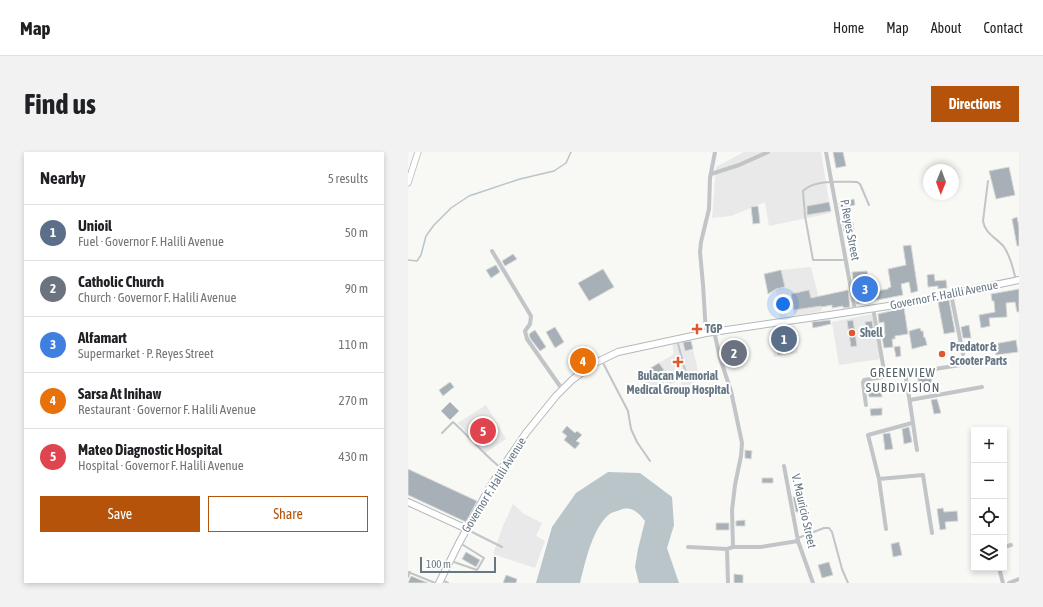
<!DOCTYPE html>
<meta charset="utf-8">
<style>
:root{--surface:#fff;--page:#f2f2f2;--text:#202124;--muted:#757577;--line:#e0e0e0;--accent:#b45309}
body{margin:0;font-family:"Asap Condensed",sans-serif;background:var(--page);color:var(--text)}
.controls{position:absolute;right:12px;bottom:12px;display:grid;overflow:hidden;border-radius:0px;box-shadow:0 2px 6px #0003}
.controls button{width:36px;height:36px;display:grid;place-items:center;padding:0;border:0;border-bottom:1px solid var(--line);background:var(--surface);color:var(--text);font:20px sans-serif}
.compass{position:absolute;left:515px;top:12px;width:36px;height:36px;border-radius:50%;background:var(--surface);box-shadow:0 2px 6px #0003;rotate:181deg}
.scale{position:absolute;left:12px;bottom:10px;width:76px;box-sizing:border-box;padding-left:4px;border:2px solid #677885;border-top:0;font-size:11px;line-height:14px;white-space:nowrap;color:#677885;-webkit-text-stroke:3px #fff;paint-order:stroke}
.you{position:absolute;left:375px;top:152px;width:14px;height:14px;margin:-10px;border:3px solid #fff;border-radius:50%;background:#1a73e8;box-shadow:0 0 0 6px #1a73e833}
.badge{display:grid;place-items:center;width:26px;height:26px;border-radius:50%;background:var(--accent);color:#fff;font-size:13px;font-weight:700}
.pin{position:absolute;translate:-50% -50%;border:2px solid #fff;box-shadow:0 1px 4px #0006}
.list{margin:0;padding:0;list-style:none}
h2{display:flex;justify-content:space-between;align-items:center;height:52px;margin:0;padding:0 16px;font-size:17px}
h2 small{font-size:13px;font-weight:400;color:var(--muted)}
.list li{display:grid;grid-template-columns:26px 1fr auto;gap:12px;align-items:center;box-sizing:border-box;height:56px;padding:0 16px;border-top:1px solid var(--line)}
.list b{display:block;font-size:15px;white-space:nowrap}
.list p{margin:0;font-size:13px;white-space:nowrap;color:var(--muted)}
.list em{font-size:13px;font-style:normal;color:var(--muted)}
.actions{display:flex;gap:8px;padding:12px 16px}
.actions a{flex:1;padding:9px 0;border:1px solid var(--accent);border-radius:0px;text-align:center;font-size:14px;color:var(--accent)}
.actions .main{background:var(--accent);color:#fff}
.icon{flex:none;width:22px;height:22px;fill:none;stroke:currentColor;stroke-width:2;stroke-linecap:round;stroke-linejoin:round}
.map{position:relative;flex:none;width:611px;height:431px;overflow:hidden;border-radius:0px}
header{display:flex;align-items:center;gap:24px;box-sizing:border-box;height:56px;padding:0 20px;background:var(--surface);border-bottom:1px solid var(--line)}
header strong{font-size:19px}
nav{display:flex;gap:22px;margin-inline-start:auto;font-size:14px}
.intro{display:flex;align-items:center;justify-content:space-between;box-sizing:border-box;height:96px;padding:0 24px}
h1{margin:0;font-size:28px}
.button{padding:10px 18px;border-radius:0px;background:var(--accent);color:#fff;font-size:14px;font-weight:700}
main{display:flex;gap:24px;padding:0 24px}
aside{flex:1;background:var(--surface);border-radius:0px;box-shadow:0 2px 6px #0003}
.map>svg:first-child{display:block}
</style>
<header>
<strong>Map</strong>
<nav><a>Home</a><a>Map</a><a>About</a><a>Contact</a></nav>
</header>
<div class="intro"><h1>Find us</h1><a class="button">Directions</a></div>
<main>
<aside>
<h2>Nearby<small>5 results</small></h2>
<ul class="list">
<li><span class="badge" style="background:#5c6f8a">1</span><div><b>Unioil</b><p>Fuel · Governor F. Halili Avenue</p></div><em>50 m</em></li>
<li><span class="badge" style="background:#6b7280">2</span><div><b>Catholic Church</b><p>Church · Governor F. Halili Avenue</p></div><em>90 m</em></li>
<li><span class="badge" style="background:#3f7fe0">3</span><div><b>Alfamart</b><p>Supermarket · P. Reyes Street</p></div><em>110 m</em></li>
<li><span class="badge" style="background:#e8710a">4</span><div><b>Sarsa At Inihaw</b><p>Restaurant · Governor F. Halili Avenue</p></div><em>270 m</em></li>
<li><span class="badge" style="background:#e0444e">5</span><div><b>Mateo Diagnostic Hospital</b><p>Hospital · Governor F. Halili Avenue</p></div><em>430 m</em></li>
</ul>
<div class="actions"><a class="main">Save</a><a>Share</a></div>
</aside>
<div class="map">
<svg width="611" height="431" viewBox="0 0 611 431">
<rect width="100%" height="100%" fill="#f8f8f5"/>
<!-- built -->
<path fill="#e8e9e8" d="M336 0H413L423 61 361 74 357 50 323 64 304 66 308 15Z
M403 115 414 159 386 164 383 142 376 143 379 165 372 166 368 137 360 142 356 122 373 118Z
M464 162 473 207 431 213 424 170Z
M386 174 390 201 366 205 361 178Z
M275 188 277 199 285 198 290 219 286 220V236H273V228L260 233 257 230 240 238 229 224 266 202 264 190Z
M78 253 98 287 77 301 50 271Z
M105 352 116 362 134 371 128 384 137 389 127 416 85 402 95 374Z"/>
<!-- water -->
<path fill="#b9c5c9" d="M200 320 232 321 264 345 266 373 259 396 271 431H231L227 415 230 397 237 369C231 361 223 353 212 358 209 359 206 360 203 361 185 373 177 411 172 431H128L144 375 168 341Z"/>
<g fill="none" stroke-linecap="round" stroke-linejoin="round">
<!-- stream -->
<path stroke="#b9c5c9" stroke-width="1.5" d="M0 108 9 109 13 103 18 84 26 73 43 56 61 44 112 27 146 19 158 11 163 0"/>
</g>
<!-- building -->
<path fill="#a7b0b6" stroke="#d9d9d7" d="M425 0H435L438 14 428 16Z
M601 15 607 43 588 47 581 19Z
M446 47 447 53 432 56 431 50Z
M421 50 423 59 399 63V54Z
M350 54 352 71 345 72 343 55Z
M609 65 611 75V94H609L604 67Z
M445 70 446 78 436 80 435 71Z
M503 93 510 139 503 141 501 130 493 132 495 143 464 149 463 145 452 148 453 151 449 152 444 120 459 119 462 140 480 137V136L483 135 480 117 498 113 495 94Z
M105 102 109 107 97 114 94 109Z
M88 113 92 120 83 126 78 118Z
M195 117 206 135 181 149 170 131Z
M373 118 377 135 368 137 360 142 356 122Z
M526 122 527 129 538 128 539 136 530 137V134L520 135 519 123Z
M611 137V160H609L607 150 598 151 599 165 581 166 582 174 573 176 571 163 587 160 586 149H584L583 142Z
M401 138 403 146 440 138 442 155 435 156V154L424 156V153L413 155V154L386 158 383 142Z
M541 148 547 180 536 182 530 150Z
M496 156 500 182 487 184V187H484L485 195 476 196 474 185 477 184 476 170 471 171 470 162Z
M422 168 423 172 405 176 404 170Z
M445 168 449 194 443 195 439 169Z
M464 169 467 186 460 187 457 170Z
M561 173 563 186H555L553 175Z
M147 175 156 190 147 196 138 180Z
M512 176 513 179H515L516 186 517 185 519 193 504 197 501 179Z
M127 178 138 195 132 199 122 186 121 182Z
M378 178 380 197H384L385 200 370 203 369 199 375 198 372 179Z
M608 188 610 200 588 203 586 192Z
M283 189 285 197 277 199 275 190Z
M331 194 333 200 317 204 316 198Z
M492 194 493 204 488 205 486 195Z
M172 200 178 209 173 212 167 204Z
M251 211 256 218 246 224 241 217Z
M522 221 526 240 520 241 517 231 511 232 509 223Z
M42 230 46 235 35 244 31 238Z
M460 238H473L474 245H461Z
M529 247 533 261 526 262 523 248Z
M42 250 51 259 42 268 33 259Z
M474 256V263L463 264 462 257Z
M159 274 167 281 169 279 174 283 168 289 172 291 167 297 156 288 159 284 154 280Z
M501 275 504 290 496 292 494 277Z
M482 281 485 297 477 298 475 282Z
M337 298 344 299 343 307 337 306Z
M0 317 69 349 58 370 0 343Z
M354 326H365V331H354Z
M392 344 396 360H388L385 345Z
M535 356 536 360 549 359 550 369 537 370 538 377 532 378 529 357Z
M337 368V374H328V369Z
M308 371H321V378H308Z
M491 390 494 403 485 405 483 392Z
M58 400 72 408 68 415 54 407Z
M421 410 425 423 414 426 410 413Z
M326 422 335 423V431H326Z
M98 423 109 427 108 431H95Z
M3 424 20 431H0Z"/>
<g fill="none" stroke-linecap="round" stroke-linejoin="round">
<!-- secondary casing -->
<g stroke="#b3b9bd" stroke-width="7">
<path id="secondary" d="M0 31 10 0"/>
</g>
<!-- primary casing -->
<g stroke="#b4b9bc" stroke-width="8">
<path id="primary" d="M0 350 59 377
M31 431 51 391 82 335 94 316 118 281 148 244 164 228 185 212 210 200 298 181 428 162 500 151 611 128"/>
</g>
<!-- lane -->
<path stroke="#c1c5c8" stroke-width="2" d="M580 29 575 69C577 82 589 86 596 95 603 105 605 117 608 128
M437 108H405L397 64 395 39C406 27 434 30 449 30L452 32 461 53
M269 188 280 229
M194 209 220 259 223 277 229 290 242 309
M34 281 45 270C62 285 75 302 93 316
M60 378 94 395
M390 386 416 376H421L424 380 434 417 440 431
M43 409 69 418 76 406 52 391
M0 420 27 431
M0 425 2 420
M34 428 40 431"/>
<!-- street -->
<path stroke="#c1c5c8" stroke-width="4" d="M418 0 447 159
M303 22 331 13 360 0
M84 99 123 164 122 172 117 179 119 187 154 237
M543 142 555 202
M465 156 477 224
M306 179 312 206 323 239 334 291 333 304 327 333 324 358 325 395
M298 181 295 133 292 100 293 90 301 57 302 26 307 0
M497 222C502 247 505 273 509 298
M502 248 574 235
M458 253 455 231 456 228 578 209
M376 314 390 389 405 431
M471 327 515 323 524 381
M478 377 471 327 460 283 504 271
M280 395 319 397 325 395H353L390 389
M596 395 603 393
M319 397 320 431
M591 416 595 431
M601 431 611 427"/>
<!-- secondary -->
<use href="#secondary" stroke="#fff" stroke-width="5.5"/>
<!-- primary -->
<use href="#primary" stroke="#fff" stroke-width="6"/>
</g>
<!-- markers -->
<g fill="#e0572c" stroke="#fff" stroke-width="1.5">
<path d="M287 171h4v4h4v4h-4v4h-4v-4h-4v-4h4z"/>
<circle cx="444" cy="181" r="4"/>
<circle cx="534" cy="202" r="4"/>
<path d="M268 204h4v4h4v4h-4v4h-4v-4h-4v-4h4z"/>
</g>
<g text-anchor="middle" stroke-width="4" stroke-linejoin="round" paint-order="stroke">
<!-- street labels -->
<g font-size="12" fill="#677885" stroke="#fff">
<text transform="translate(442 78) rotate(79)" y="4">P. Reyes Street</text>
<text transform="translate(536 143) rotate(-11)" y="4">Governor F. Halili Avenue</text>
<text transform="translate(86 333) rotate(-58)" y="4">Governor F. Halili Avenue</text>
<text transform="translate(396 359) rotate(77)" y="4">V. Mauricio Street</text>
</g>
<!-- poi labels -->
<g font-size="12" font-weight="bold" fill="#677885" stroke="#fff" text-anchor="start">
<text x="297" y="181">TGP</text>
<text x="452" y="185">Shell</text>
<text x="542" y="199">Predator &amp;<tspan x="542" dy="14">Scooter Parts</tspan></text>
<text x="270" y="228" text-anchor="middle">Bulacan Memorial<tspan x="270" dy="14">Medical Group Hospital</tspan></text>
</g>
<!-- neighbourhood labels -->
<g font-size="13" letter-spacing="1" fill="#55616a" stroke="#fff">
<text x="495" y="225">GREENVIEW<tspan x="495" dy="15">SUBDIVISION</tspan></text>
</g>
</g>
</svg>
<div class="controls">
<button>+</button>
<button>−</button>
<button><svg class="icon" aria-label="locate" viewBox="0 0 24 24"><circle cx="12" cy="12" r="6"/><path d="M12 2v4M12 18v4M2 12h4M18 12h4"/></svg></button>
<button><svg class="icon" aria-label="layers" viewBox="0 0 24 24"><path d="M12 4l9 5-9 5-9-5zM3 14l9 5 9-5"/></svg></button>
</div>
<svg class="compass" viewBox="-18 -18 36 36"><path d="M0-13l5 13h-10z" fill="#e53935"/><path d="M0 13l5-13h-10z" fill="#757577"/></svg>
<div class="scale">100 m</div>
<div class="you"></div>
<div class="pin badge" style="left:376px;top:187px;background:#5c6f8a">1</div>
<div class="pin badge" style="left:326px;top:201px;background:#6b7280">2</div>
<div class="pin badge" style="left:457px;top:137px;background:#3f7fe0">3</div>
<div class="pin badge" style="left:175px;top:209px;background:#e8710a">4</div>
<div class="pin badge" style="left:75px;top:279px;background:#e0444e">5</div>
</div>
</main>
